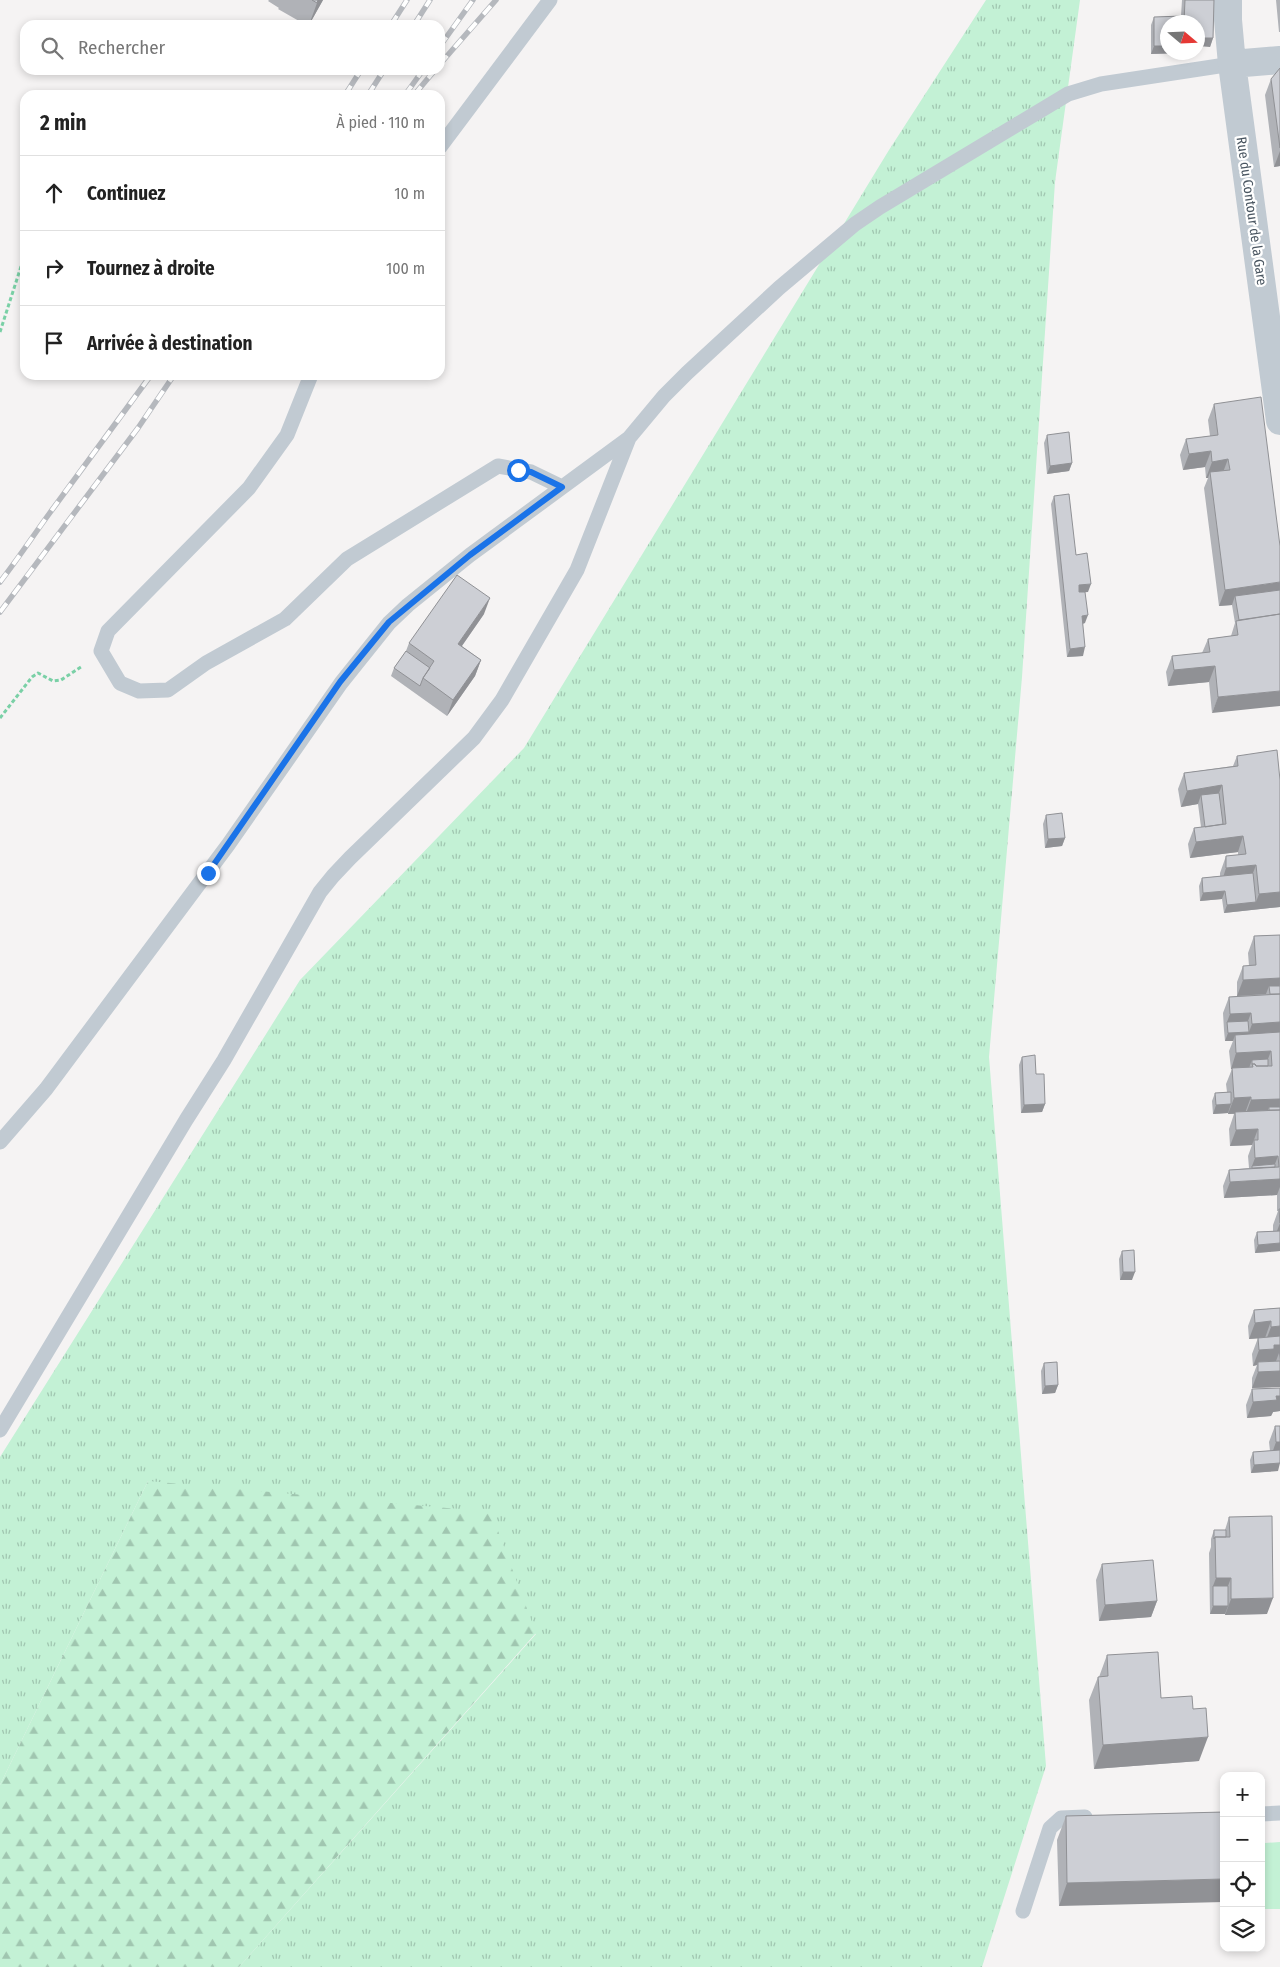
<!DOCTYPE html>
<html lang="fr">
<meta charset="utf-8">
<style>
:root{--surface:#fff;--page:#f2f2f2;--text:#222;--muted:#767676;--line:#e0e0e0}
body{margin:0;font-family:"Fira Sans Condensed",sans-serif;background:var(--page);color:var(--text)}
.controls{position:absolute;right:15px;bottom:15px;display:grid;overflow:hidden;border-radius:10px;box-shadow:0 2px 8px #0003}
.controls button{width:45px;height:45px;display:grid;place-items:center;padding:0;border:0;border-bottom:1px solid var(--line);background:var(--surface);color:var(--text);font:25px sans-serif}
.compass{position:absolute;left:1160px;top:15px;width:45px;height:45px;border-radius:50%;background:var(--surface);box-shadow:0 2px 8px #0003;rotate:109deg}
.stop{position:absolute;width:15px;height:15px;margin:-11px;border:4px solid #1a73e8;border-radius:50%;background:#fff}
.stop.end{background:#1a73e8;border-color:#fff;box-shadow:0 1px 5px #0008}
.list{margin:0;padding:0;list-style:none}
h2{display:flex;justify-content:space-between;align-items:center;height:65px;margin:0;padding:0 20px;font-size:21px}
h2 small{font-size:16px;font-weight:400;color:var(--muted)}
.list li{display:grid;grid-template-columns:32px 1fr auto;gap:15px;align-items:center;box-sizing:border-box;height:75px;padding:0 20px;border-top:1px solid var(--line)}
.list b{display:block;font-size:19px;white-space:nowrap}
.list em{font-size:16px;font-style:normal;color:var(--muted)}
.icon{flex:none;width:28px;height:28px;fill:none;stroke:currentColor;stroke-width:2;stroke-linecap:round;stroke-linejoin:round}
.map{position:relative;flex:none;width:1280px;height:1967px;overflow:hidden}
.search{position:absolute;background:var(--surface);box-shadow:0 2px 8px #0003;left:20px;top:20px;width:425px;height:55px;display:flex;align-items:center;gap:12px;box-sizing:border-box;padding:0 18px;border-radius:15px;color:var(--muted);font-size:19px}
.panel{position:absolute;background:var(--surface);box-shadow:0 2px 8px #0003;left:20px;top:90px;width:425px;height:290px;border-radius:15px}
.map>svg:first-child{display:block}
</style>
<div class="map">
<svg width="1280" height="1967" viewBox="0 0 1280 1967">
<defs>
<pattern id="grass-tufts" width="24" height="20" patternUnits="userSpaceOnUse" patternTransform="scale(1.25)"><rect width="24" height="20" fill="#c3f1d5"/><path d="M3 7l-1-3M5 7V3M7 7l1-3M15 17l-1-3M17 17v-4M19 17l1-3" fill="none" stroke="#a0c6b0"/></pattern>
<pattern id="forest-firs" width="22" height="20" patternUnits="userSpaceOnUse" patternTransform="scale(1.25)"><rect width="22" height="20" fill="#c3f1d5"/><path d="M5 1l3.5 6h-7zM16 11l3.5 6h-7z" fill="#a0c6b0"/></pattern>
</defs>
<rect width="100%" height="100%" fill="#f5f3f3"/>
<!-- grass -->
<path fill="url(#grass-tufts)" d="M986 0H1080L1055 182 1022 677 989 1057 1046 1766 982 1967H239L536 1634 148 1481 0 1785V1457L300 980 524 748 889 150Z"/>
<!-- forest -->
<path fill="url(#forest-firs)" d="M148 1481 491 1512 536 1633 239 1967H0V1785Z"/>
<!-- park -->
<path fill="#c3f1d5" d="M1280 1842V1909H1265L1264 1843Z"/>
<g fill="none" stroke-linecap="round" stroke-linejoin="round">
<!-- path -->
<path stroke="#7ad0a6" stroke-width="3" stroke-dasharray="4 2.5" stroke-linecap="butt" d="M0 332 25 254
M0 718 32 677 38 673 53 681 61 680 81 667"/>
<!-- lane -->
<path stroke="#c1cad2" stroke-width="15" d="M440 147 550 0
M311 375 287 435 249 488 108 631 101 651 120 683 139 691 168 690 206 663 285 619 347 559 498 466 531 472 562 487
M0 1142 46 1089 228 845 341 683 389 623 408 605 470 555 629 438 664 396 687 373 779 288 855 224 880 207 1068 94 1101 84 1232 64
M0 1430 186 1120 224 1060 320 892 333 876 350 858 474 738 502 700 577 570 629 438
M1261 1814 1280 1813
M1023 1911 1050 1828 1061 1818 1085 1817"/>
<!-- street -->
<path stroke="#c1cad2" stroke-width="28" d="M1228 0V20L1232 64 1280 421
M1232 64 1280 60"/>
<!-- rail casing -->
<g stroke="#b5b8bd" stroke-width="5.5">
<path id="rail" d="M391 25 407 0
M414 25 430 0
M440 46 473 0
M440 64 496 0
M345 95 361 70
M368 95 384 70
M405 95 423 70
M414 95 435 70
M0 582C17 560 33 536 49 514 83 467 117 422 151 375
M0 612 138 428 174 375"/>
</g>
<!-- rail -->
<use href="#rail" stroke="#fff" stroke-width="4" stroke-dasharray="11" stroke-linecap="butt"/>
</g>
<!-- wall -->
<path fill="#b0b2b7" d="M269 0H323L309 25H306L278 9 279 8 268 1Z
M1182 0H1214L1213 38 1210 47 1198 22 1168 52H1181V53L1151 54V25L1154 17 1181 16Z
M1276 0H1280V32H1279Z
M1280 68V166L1274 167 1265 95 1271 79Z
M1214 404 1280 546 1212 713 1209 682 1168 686 1166 672 1172 656 1202 653 1208 639 1231 636 1235 623 1232 605 1219 606 1204 488 1208 478H1206L1205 467 1183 470 1180 455 1186 439 1210 436 1208 420Z
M1047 435 1072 463 1069 471 1047 474 1044 443Z
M1054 496 1076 555 1088 592H1085V623L1083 624V656L1067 657 1051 504Z
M484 614 462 646 481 660 475 676 447 716 391 676 394 668 406 651 409 643Z
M1237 756 1280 780V914V907L1224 913 1222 899 1200 901 1199 886 1202 878 1220 876V873L1226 856 1238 855V852L1190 858 1188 844 1194 828 1201 827 1198 804 1181 807 1178 789 1184 773 1233 766Z
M1046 815 1065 838 1062 846 1045 848 1043 824Z
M1280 935V1251L1255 1253 1254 1240 1257 1232 1273 1231V1225L1278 1211H1277V1195L1224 1198 1223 1186 1229 1170 1249 1168 1248 1156 1252 1145 1230 1146 1229 1129 1234 1114H1228V1113L1213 1114 1212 1101 1215 1093 1227 1092 1226 1084 1232 1069H1231L1229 1051 1233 1041H1225L1224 1030 1223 1013 1229 997 1237 996V982L1243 966H1249L1248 953 1254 936Z
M1022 1057 1036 1074 1045 1104 1042 1112 1021 1113 1019 1065Z
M1122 1251 1132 1280H1120L1119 1259Z
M1280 1308V1387L1252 1388V1378L1257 1365 1253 1366 1252 1354 1258 1338 1249 1339 1248 1326 1254 1310Z
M1044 1363 1058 1385 1055 1393 1042 1394 1041 1371Z
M1280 1388V1411L1273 1412 1271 1416 1247 1418 1246 1405 1252 1389Z
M1275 1426 1278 1471 1251 1473 1250 1460 1253 1452 1270 1451 1269 1442Z
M1229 1517 1267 1614 1225 1615V1614H1210L1209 1553 1211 1547V1539L1214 1530H1225Z
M1102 1564 1157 1601 1151 1617 1099 1621 1096 1580Z
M1107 1655 1161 1698 1193 1709 1199 1761 1094 1769 1089 1700 1098 1677H1099Z
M1224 1812 1059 1906 1057 1840 1066 1816Z"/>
<!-- shaded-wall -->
<path fill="#909195" d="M318 0H323L309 25 317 3Z
M1198 38H1213L1210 47 1198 46Z
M1154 46H1168V52H1181V53L1151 54Z
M1280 151V166L1274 167Z
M1211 451 1205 467 1183 470 1189 454Z
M1228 459 1222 475 1210 472 1208 478H1206L1212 462Z
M1072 463 1069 471 1047 474 1050 466Z
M1280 582V594L1235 596 1232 605 1219 606 1225 590Z
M1091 584 1088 592 1076 593 1079 585Z
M490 598 484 614 452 660 458 644Z
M1088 615 1085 623 1079 624 1082 616Z
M1085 647 1083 656 1067 657 1070 649Z
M481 660 475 676 447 716 453 700Z
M1215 666 1209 682 1168 686 1174 670Z
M1280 691V706L1212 713 1218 697Z
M1222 785 1216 801 1201 795 1198 804 1181 807 1187 791Z
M1243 836 1238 852 1190 858 1196 842Z
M1065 838 1062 846 1045 848 1048 839Z
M1256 865 1250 881 1221 884 1226 868Z
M1225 891 1222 899 1200 901 1203 893Z
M1280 892V907L1224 913 1227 905 1256 902 1259 894Z
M1280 978V985L1277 994 1269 986 1266 994 1237 996 1243 980Z
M1251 1013 1245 1029 1227 1022 1230 1014Z
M1280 1022V1038L1246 1040 1252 1024Z
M1249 1032 1246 1040 1235 1035 1233 1041H1225L1228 1033Z
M1271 1051 1265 1067 1252 1060 1249 1068 1231 1069 1236 1053Z
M1251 1097 1245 1113 1228 1114 1234 1098Z
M1280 1099V1115L1269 1107 1266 1116H1245L1251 1100Z
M1045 1104 1042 1112 1021 1113 1024 1105Z
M1231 1104 1228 1113 1213 1114 1216 1105Z
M1258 1129 1252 1145 1230 1146 1236 1130Z
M1278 1156 1272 1172 1252 1166 1249 1174 1255 1158Z
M1280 1179V1187L1277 1195 1224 1198 1230 1182Z
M1280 1223V1239H1274Z
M1280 1243V1251L1255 1253 1258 1245Z
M1123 1272H1135L1132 1280H1120Z
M1271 1321 1265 1338 1249 1339 1255 1323Z
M1280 1326V1342L1265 1343 1271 1327Z
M1274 1345H1280V1361L1279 1353 1276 1361 1258 1362 1257 1365 1253 1366 1259 1350Z
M1280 1369V1387L1252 1388 1258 1372Z
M1058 1385 1055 1393 1042 1394 1045 1386Z
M1276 1396H1280V1411L1273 1412 1271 1416 1247 1418 1253 1402Z
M1276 1442H1280V1458L1270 1459Z
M1280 1463 1278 1471 1251 1473 1254 1465Z
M1216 1578H1231L1225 1594 1213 1586Z
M1273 1598 1267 1614 1225 1615 1231 1599Z
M1157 1601 1151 1617 1099 1621 1105 1605Z
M1213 1606H1228L1225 1614H1210Z
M1208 1737 1199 1761 1094 1769 1103 1745Z
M1224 1879V1902L1059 1906 1067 1883Z"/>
<!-- building -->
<path fill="#cdcfd5" stroke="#909195" d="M312 0H318L317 3Z
M1185 0H1214L1213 38H1198V22H1184Z
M1183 16V22H1168V46H1154V17Z
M1280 68V148L1271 79Z
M1261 397 1280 546V582L1225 590 1210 472 1230 470 1228 459 1212 462 1211 451 1189 454 1186 439 1218 435 1214 404Z
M1069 432 1072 463 1050 466 1047 435Z
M1069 494 1076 555 1087 553 1091 584 1079 585V592H1085L1088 615 1082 616 1085 647 1070 649 1054 496Z
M457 575 490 598 458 644 481 660 453 700 423 678 434 661 409 643Z
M1280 590V614L1239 620 1235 596Z
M1280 614V691L1218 697 1215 666 1174 670 1172 656 1210 652 1208 639 1238 635 1236 621Z
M406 651 430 668 423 678 420 686 394 668Z
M1277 750 1280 780V892L1259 894 1256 865 1226 868V856L1246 854 1243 836 1196 842 1194 828 1226 824 1222 785 1187 791 1184 773 1238 766 1237 756Z
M1219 793 1223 824 1205 827 1201 795Z
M1062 813 1065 838 1048 839 1046 815Z
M1253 873 1256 902 1227 905 1225 891 1203 893 1202 878Z
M1280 935V978L1243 980V966L1256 965 1254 936Z
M1269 986H1280V994H1270Z
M1280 994V1022L1252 1024 1251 1013 1230 1014 1229 997Z
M1248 1021 1249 1032 1228 1033 1227 1022Z
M1280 1032V1099L1251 1100V1097L1234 1098 1232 1068 1253 1067 1252 1064H1255L1256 1066H1272L1271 1051 1236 1053 1235 1035Z
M1035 1055 1036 1074H1044L1045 1104 1024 1105 1022 1057Z
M1268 1059V1066H1256L1255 1064H1252V1060Z
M1231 1092V1104L1216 1105 1215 1093Z
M1269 1107H1280V1110H1269Z
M1280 1110V1179L1230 1182 1229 1170 1279 1167 1278 1156 1255 1158 1254 1140H1258V1129L1236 1130 1235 1112Z
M1275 1164V1167L1252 1168V1166Z
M1279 1209H1280V1223Z
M1280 1231V1243L1258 1245 1257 1232Z
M1134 1250 1135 1272H1123L1122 1251Z
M1280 1308V1326L1271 1327V1321L1255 1323 1254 1310Z
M1280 1336V1345H1274V1349L1259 1350 1258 1338Z
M1280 1361V1371L1258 1372V1362Z
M1057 1362 1058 1385 1045 1386 1044 1363Z
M1280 1388V1396H1276L1277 1400 1253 1402 1252 1389Z
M1275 1426H1280V1442H1276Z
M1280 1450V1463L1254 1465 1253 1452Z
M1272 1516 1273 1598 1231 1599V1578H1216L1215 1537H1230L1229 1517Z
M1214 1530H1226V1537H1215L1214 1539Z
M1153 1560 1157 1601 1105 1605 1102 1564Z
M1213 1586H1228V1606H1213Z
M1158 1652 1161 1698 1192 1696 1193 1709 1206 1708 1208 1737 1103 1745 1098 1677 1108 1676 1107 1655Z
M1224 1812V1879L1067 1883 1066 1816Z"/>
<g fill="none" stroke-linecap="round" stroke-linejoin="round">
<!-- route -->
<path stroke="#1a73e8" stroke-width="6" d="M208 873 340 682 389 622 470 555 562 487 531 472 518 470"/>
</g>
<g text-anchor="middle" stroke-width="4.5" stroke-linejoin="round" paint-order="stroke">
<!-- street labels -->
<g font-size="14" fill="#4a5661" stroke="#fff">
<text transform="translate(1252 211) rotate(82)" y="5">Rue du Contour de la Gare</text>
</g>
</g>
</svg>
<div class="controls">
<button>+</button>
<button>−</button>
<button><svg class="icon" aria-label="locate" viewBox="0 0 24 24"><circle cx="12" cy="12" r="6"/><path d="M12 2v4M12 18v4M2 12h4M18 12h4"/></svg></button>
<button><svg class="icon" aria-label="layers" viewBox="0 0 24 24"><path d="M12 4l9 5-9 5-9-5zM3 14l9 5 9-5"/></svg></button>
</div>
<svg class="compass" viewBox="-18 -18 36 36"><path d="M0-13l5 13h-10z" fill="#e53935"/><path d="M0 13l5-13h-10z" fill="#767676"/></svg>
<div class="stop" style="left:518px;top:470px"></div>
<div class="stop end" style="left:208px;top:873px"></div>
<div class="search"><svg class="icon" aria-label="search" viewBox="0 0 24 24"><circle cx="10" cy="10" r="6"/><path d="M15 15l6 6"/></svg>Rechercher</div>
<section class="panel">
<h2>2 min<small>À pied · 110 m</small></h2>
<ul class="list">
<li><svg class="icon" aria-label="ahead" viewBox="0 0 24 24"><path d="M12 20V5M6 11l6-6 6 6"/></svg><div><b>Continuez</b></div><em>10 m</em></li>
<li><svg class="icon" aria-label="right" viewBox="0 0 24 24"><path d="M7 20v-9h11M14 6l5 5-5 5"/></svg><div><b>Tournez à droite</b></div><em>100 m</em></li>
<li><svg class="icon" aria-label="arrive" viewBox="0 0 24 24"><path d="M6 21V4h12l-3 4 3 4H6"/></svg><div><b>Arrivée à destination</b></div></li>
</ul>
</section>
</div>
